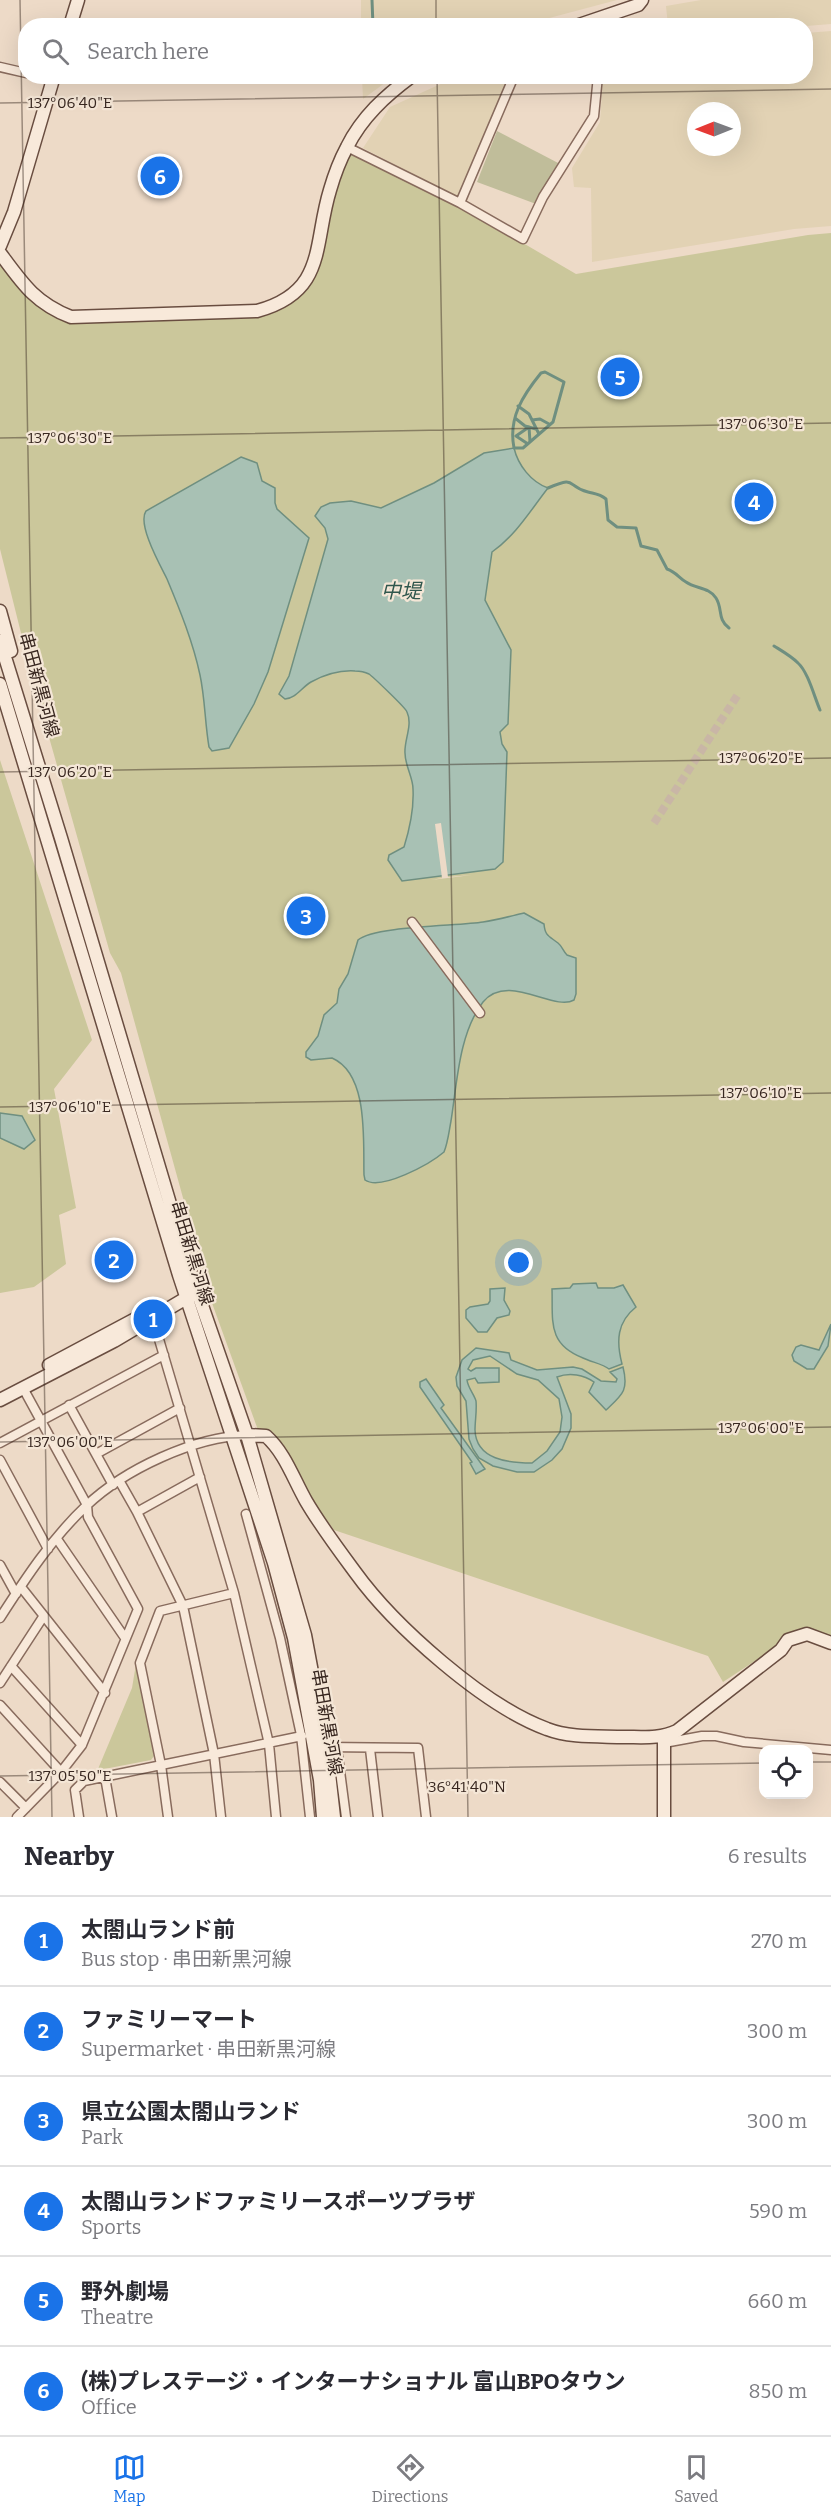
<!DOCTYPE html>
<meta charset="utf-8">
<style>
:root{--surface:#fff;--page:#f2f2f3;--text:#2b2b33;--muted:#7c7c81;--line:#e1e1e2;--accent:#1a73e8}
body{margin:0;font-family:Bitter,"Noto Sans JP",serif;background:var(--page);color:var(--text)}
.controls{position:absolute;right:18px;bottom:18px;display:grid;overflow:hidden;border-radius:12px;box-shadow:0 6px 24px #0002}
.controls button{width:54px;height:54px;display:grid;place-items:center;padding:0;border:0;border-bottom:2px solid var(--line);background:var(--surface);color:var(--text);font:30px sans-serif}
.compass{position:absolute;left:687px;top:102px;width:54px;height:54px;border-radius:50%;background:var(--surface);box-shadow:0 6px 24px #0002;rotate:269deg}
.you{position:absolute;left:519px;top:1263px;width:21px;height:21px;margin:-15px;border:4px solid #fff;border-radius:50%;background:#1a73e8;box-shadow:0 0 0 9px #1a73e833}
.badge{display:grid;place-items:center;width:39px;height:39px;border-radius:50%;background:var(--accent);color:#fff;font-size:20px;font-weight:700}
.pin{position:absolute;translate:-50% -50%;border:3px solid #fff;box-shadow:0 2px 6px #0006}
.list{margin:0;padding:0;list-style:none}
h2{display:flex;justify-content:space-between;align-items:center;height:78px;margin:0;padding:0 24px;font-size:26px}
h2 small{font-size:20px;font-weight:400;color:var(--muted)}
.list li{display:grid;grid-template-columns:39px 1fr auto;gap:18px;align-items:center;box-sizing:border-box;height:90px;padding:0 24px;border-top:2px solid var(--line)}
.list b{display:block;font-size:22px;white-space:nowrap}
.list p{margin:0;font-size:20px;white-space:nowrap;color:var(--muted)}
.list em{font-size:20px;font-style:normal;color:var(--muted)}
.icon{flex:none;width:33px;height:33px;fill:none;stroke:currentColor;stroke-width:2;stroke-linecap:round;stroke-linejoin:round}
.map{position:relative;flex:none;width:831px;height:1817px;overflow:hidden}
.search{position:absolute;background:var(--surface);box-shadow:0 6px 24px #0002;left:18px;right:18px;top:18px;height:66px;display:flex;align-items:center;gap:15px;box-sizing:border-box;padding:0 21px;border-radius:24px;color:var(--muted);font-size:22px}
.sheet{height:618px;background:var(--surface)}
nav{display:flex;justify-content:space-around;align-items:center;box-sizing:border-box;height:84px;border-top:2px solid var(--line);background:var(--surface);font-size:16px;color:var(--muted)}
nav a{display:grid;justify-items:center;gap:3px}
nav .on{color:var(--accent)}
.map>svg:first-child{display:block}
</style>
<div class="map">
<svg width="831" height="1817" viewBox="0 0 831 1817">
<rect width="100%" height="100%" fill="#eddac7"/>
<!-- farmland -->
<path fill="#e2d2b4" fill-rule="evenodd" d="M361 0H617L523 25 361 26Z
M701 0H831V24L806 26 668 25 666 6Z
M831 31V226L794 229 592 262 591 188 574 187 572 168 600 122 603 77 806 76V33ZM696 111H732V147H696Z
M362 77V76L393 77 363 99Z
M456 77H509L457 197 363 148 390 107Z"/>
<!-- green -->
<path fill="#cbc79b" d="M348 151 458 205 576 274 808 235 831 233V1636L811 1628 787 1640 723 1682 708 1656 334 1530 311 1499 283 1444 269 1429 258 1430 212 1303 121 973 110 953 32 677 0 549V258C23 290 34 307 71 322L258 314 305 287 326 229Z
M0 760 92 1040 54 1089 76 1208 59 1215 66 1264 34 1287 0 1293V1138L24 1149 22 1116 0 1113Z
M136 1664 154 1756 151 1760 99 1770 98 1769 132 1688Z"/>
<!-- cemetery -->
<path fill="#c0bd9a" d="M497 131 560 164 536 204 477 182Z"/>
<!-- water -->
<path fill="#a8c1b4" stroke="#6f8f80" stroke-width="1.5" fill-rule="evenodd" d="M514 448C518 465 531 482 548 488 530 511 516 535 492 552L485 600 511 650 508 724 500 732 502 744 507 752 503 862 495 869 402 881 388 860 389 855 404 847C410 828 414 808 413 789 413 777 405 766 405 753 404 740 413 725 407 712 406 708 372 676 369 674 365 672 359 671 355 671 340 670 324 675 311 682 301 688 296 698 285 699L279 694 289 676 328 539 325 528 315 516 321 507 330 503 351 501 381 508 434 483 484 453Z
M241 457 257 463 262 481 275 488V503L277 509 309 538 268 672 254 704 229 748 212 751 209 747C205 724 205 698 200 675 193 642 180 610 167 579 160 565 137 524 146 511Z
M524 913 544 924C545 936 549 936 558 943 562 946 563 951 567 955L576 958V994L574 1000C554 1012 508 972 483 1002 459 1033 457 1083 451 1121 449 1131 448 1142 444 1152 430 1164 381 1191 365 1180L364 1175C363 1141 369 1074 332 1058L311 1060 306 1057V1052L318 1036 324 1015 337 1003 339 989 348 974 358 940C373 926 458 926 483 922 497 920 511 916 524 913Z
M0 1113 22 1116 35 1140 24 1149 0 1138Z
M596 1283 598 1288H614L623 1285 636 1307C617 1322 616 1341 622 1364L609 1369C603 1364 591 1362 583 1358 547 1344 553 1321 552 1289L570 1288 573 1284Z
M505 1288 504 1300 510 1311 509 1315 497 1318 487 1332H478L466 1318V1310L470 1307 488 1304 490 1301V1289Z
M831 1324 828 1346 814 1369H807L794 1361 792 1355 796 1347 801 1345 819 1350Z
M476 1348 509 1353 511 1360 537 1370 573 1367 582 1369 601 1381 616 1382 617 1379 610 1372 623 1367C629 1391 622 1395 606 1410L589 1392 594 1382C584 1375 570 1372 557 1377L571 1414V1428L562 1449 552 1460 534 1472H517L493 1466 479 1458 473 1449 469 1439 466 1401 457 1386 456 1377 462 1360ZM490 1356 517 1374 538 1380 559 1399 562 1417 560 1432 547 1451 532 1463C509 1463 476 1460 475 1430 475 1421 477 1410 476 1401 474 1394 468 1388 467 1380L475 1378 478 1383 499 1382V1368H476L471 1371 468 1369 473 1360Z
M426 1379 444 1405 441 1408 485 1469 476 1474 470 1463 472 1462 420 1387V1382Z"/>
<!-- pier -->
<path fill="#eddac7" d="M441 823 448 877 472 875 431 880 442 878 435 824Z"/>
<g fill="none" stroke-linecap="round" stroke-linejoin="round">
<!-- stream -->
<path stroke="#6f8f80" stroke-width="3" d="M372 0 373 26
M545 372 564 382 553 422 523 448H514C508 418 523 395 541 373Z
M518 406 529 414 539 434
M515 418 525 426 536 429
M532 420 540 419 549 424
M528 444 516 436 529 427 530 442
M548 488C578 475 565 486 588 492 596 494 600 494 606 499L608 520 617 527 636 528 641 546 657 550 667 569C676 572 679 578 686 582 696 589 709 587 716 598 723 609 717 619 729 628
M774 646C782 651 791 656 798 663 808 672 814 696 820 710"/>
<!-- street-tunnel -->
<path stroke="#c9b6a6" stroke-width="8" stroke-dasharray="8 4" stroke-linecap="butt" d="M654 823 739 693"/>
<!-- street casing -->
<g stroke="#886b5d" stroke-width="11">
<path id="street" d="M0 67 26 73
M38 76 53 82
M347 147 460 203 523 239 543 197 594 116 598 76
M460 203 514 76
M412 922 480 1013
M153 1319 234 1593
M69 1405 113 1485
M0 1443 164 1355
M96 1454 180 1408
M0 1460 48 1549
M200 1477 137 1512 183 1606 214 1754 221 1817
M120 1482 137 1512
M246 1514 280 1638 301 1735 310 1817
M57 1539 125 1638
M0 1565 16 1594
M21 1587 105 1693
M0 1618C25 1579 52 1538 86 1506 125 1469 194 1437 247 1435
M11 1666 82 1745
M0 1683 43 1617
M0 1705 61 1772
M664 1743 702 1736H716L744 1742 831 1750
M326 1747 418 1748 426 1817
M333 1748 338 1756 346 1817
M370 1749 378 1817
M105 1777 112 1817
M0 1782 26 1808
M17 1817 61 1772 82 1745 138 1609 88 1517 87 1505 23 1388
M79 1817 75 1790 84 1781 302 1736
M168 1817 161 1765 140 1663 160 1611 234 1593 269 1744 276 1817"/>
</g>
<!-- secondary casing -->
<g stroke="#694d40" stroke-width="15">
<path id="secondary" d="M70 26 78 0
M576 26 638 5 642 0
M0 246 14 212 54 76
M0 253C22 283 35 303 71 317L257 311C327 292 313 245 330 190 334 176 340 160 347 147 362 117 385 96 412 76
M0 611 11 651
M0 641 61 838 190 1271 247 1435 305 1635 326 1747 334 1817
M0 684 179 1275 274 1563 294 1638 320 1780 323 1817
M49 1365 139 1317
M0 1400 114 1341 193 1294
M247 1435 266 1436C285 1453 293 1478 306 1501 320 1525 338 1549 355 1572 394 1626 484 1706 547 1729 570 1738 599 1736 624 1737 643 1737 660 1739 677 1731L781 1650 788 1640 807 1634 831 1643
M664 1817V1737"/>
</g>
<!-- street -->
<use href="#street" stroke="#f8e9da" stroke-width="8"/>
<!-- secondary -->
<use href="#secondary" stroke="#f8e9da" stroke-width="12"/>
</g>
<!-- ticks -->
<path fill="none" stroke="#382720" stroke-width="1.5" stroke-opacity="0.45" d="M20 0 52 1817M436 0V26M437 76 468 1817M0 103 831 89M0 438 831 423M0 772 831 758M0 1107 831 1093M0 1442 831 1427M808 1762H831M0 1776 764 1763"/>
<g text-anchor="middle" stroke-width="4.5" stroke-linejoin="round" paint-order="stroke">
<!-- street labels -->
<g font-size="18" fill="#382720" stroke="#f4e6d6">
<text transform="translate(39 685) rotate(75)" y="6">串田新黒河線</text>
<text transform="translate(192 1253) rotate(73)" y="6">串田新黒河線</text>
<text transform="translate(327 1722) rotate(80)" y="6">串田新黒河線</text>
</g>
<!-- water labels -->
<g font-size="20" font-style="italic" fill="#30574d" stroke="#f4e6d6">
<text x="401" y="598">中堤</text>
</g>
</g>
<g font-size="15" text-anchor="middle" fill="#382720" stroke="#f4e6d6" stroke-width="4.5" stroke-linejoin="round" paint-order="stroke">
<text x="70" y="108">137°06'40"E</text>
<text x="761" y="429">137°06'30"E</text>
<text x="70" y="443">137°06'30"E</text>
<text x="761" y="763">137°06'20"E</text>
<text x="70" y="777">137°06'20"E</text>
<text x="761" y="1098">137°06'10"E</text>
<text x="70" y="1112">137°06'10"E</text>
<text x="761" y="1433">137°06'00"E</text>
<text x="70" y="1447">137°06'00"E</text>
<text x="70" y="1781">137°05'50"E</text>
<text x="467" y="1792">36°41'40"N</text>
</g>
</svg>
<div class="controls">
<button><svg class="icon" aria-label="locate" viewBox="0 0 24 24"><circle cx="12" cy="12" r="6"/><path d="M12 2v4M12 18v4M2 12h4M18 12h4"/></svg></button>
</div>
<svg class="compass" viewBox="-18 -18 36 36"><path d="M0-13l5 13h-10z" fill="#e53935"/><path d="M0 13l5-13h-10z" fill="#7c7c81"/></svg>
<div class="you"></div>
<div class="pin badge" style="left:153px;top:1319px">1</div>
<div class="pin badge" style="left:114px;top:1260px">2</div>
<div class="pin badge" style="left:306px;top:916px">3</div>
<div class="pin badge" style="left:754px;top:502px">4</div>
<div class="pin badge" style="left:620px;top:377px">5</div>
<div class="pin badge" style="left:160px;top:176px">6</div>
<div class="search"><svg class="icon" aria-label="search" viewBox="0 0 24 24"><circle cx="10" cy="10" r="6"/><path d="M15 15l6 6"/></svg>Search here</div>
</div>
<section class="sheet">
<h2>Nearby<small>6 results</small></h2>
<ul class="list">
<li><span class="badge">1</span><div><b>太閤山ランド前</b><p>Bus stop · 串田新黒河線</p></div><em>270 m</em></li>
<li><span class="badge">2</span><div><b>ファミリーマート</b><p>Supermarket · 串田新黒河線</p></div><em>300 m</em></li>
<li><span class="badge">3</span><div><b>県立公園太閤山ランド</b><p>Park</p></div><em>300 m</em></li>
<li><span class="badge">4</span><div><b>太閤山ランドファミリースポーツプラザ</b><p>Sports</p></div><em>590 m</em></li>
<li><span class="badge">5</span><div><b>野外劇場</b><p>Theatre</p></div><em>660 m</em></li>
<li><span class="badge">6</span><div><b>(株)プレステージ・インターナショナル 富山BPOタウン</b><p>Office</p></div><em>850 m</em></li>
</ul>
</section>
<nav>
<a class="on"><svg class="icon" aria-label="map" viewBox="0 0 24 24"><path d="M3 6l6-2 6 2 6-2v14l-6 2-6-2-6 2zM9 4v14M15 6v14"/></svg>Map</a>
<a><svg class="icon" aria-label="directions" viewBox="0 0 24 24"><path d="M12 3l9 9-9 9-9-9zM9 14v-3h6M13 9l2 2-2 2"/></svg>Directions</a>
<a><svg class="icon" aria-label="saved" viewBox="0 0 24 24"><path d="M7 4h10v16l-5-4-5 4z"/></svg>Saved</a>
</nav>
